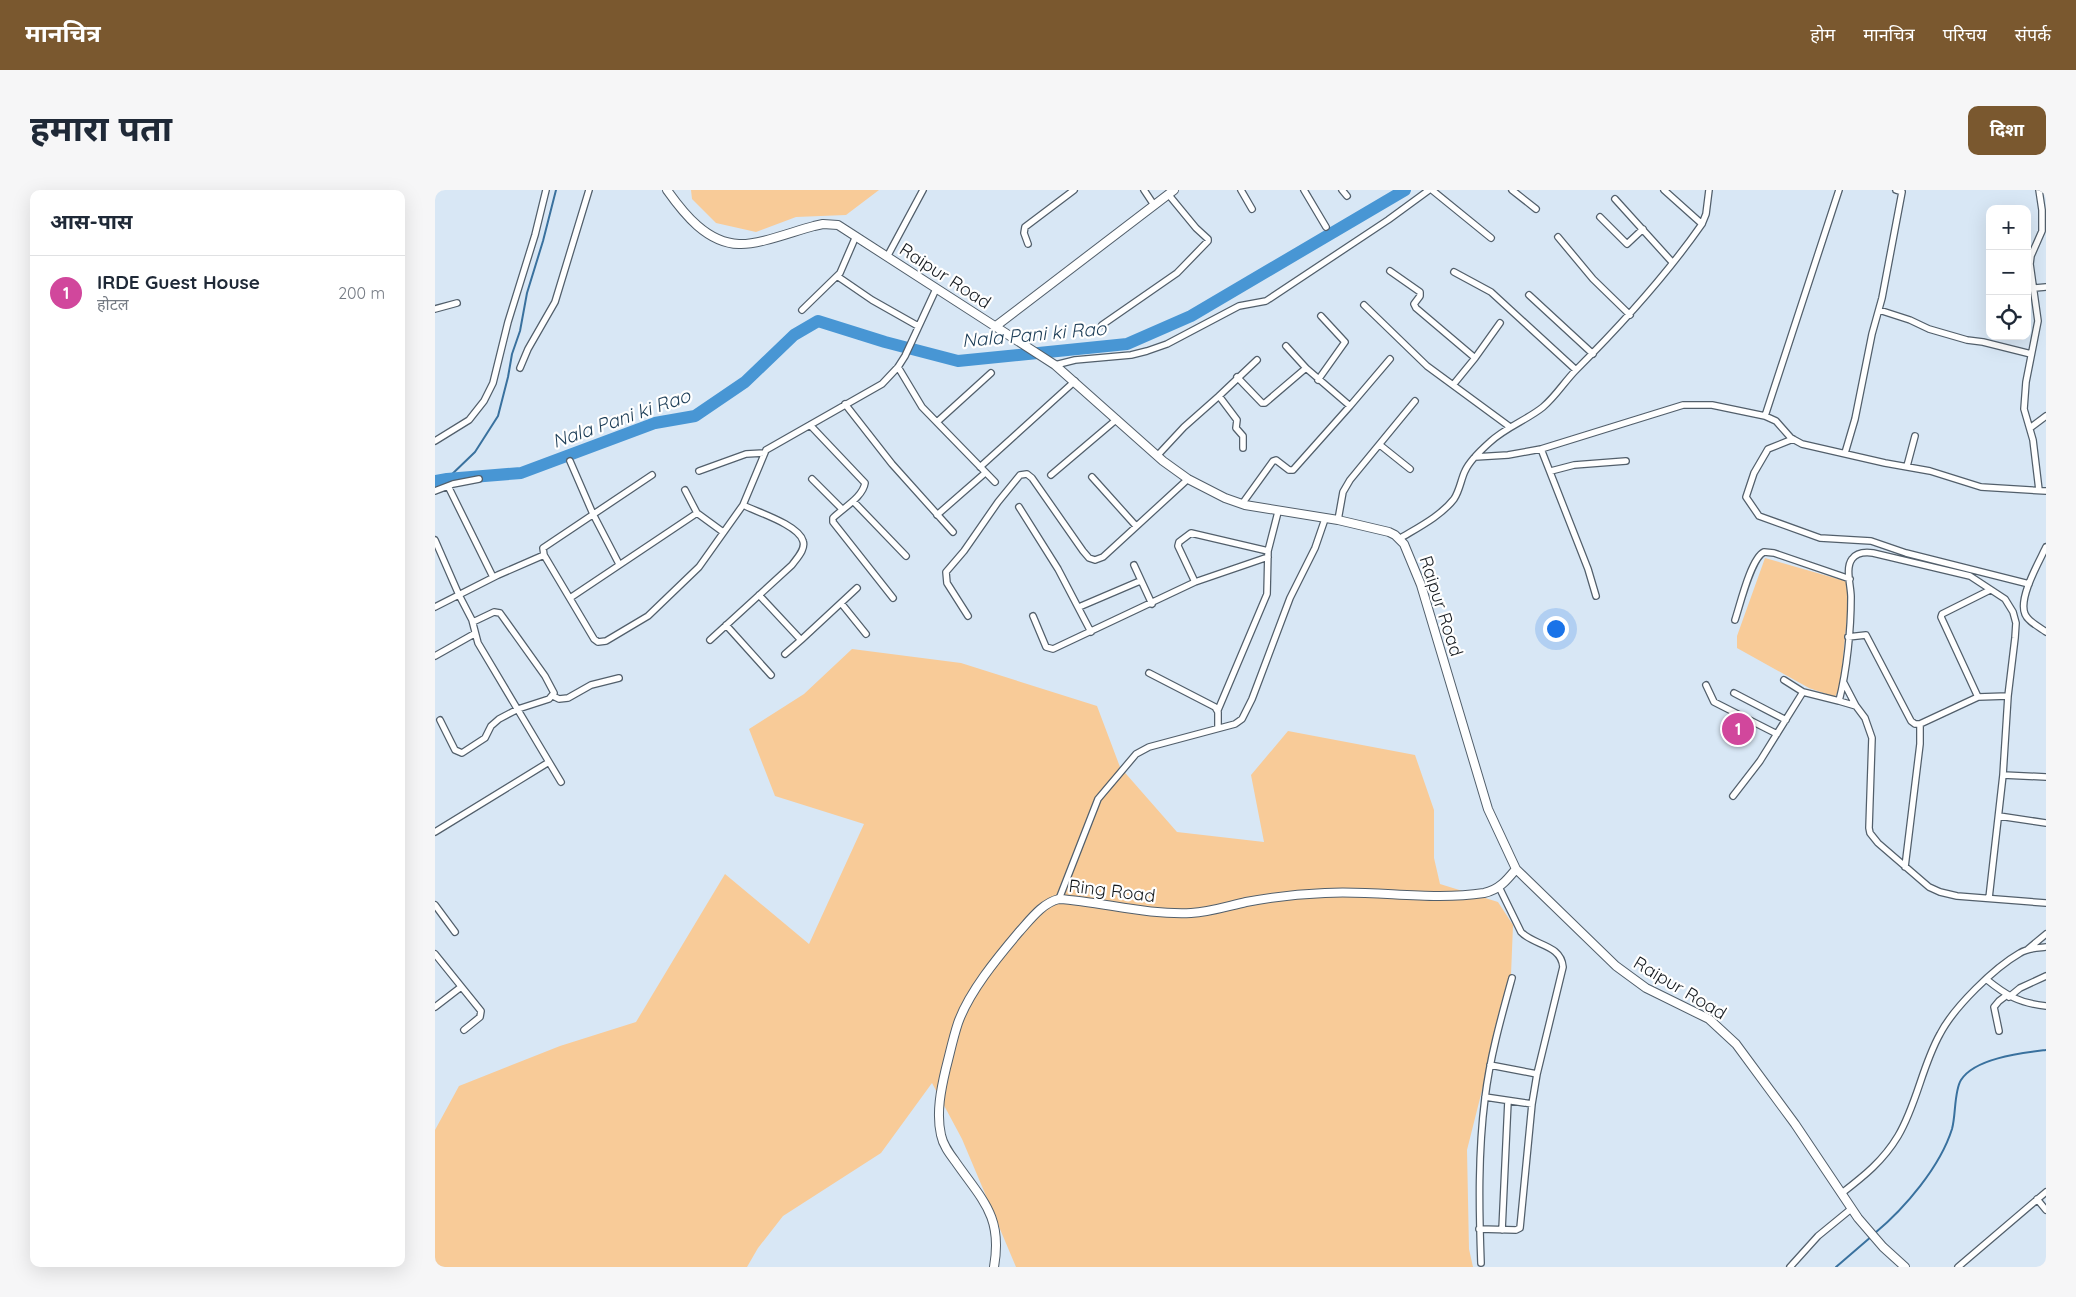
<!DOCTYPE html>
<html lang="hi">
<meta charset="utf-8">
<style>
:root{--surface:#fff;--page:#f6f6f7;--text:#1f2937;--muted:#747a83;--line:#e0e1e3;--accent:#7a582f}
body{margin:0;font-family:Quicksand,"Noto Sans Devanagari",sans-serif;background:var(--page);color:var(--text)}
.controls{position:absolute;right:15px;top:15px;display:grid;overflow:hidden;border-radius:10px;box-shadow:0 5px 20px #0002}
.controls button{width:45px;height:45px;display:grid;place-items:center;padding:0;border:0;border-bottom:1px solid var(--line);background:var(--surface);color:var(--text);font:25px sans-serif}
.you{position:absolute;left:1120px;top:438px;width:18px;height:18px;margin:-12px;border:4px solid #fff;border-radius:50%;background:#1a73e8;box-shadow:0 0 0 8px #1a73e833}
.badge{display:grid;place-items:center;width:32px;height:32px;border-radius:50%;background:var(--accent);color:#fff;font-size:16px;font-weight:700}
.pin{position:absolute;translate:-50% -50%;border:2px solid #fff;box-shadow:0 1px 5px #0006}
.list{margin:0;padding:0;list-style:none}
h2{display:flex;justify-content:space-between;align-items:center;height:65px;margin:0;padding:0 20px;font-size:21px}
h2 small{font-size:16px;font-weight:400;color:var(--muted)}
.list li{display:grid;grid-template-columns:32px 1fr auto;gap:15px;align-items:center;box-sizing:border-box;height:75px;padding:0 20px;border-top:1px solid var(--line)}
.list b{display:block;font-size:19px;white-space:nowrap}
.list p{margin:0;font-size:16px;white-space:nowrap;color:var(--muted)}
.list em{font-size:16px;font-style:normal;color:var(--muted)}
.icon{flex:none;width:28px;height:28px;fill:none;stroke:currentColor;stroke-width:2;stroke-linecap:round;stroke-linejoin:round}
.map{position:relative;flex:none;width:1611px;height:1077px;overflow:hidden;border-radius:10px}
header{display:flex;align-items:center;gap:30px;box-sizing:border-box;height:70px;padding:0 25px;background:var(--accent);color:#fff}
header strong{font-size:24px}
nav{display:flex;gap:28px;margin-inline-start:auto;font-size:18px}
.intro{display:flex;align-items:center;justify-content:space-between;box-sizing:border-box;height:120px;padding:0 30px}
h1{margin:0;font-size:35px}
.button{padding:12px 22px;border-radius:10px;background:var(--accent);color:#fff;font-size:18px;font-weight:700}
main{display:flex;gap:30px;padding:0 30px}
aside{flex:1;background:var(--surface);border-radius:10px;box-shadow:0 5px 20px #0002}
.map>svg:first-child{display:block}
</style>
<header>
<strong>मानचित्र</strong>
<nav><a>होम</a><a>मानचित्र</a><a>परिचय</a><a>संपर्क</a></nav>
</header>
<div class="intro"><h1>हमारा पता</h1><a class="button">दिशा</a></div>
<main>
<aside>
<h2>आस-पास<small></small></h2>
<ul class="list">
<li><span class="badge" style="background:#d1479c">1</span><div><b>IRDE Guest House</b><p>होटल</p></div><em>200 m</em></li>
</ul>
</aside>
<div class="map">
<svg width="1611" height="1077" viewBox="0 0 1611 1077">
<rect width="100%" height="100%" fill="#d8e7f5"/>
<!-- green -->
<path fill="#f8cb98" d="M256 0H444L411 25 361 27 321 42 281 33 257 9Z
M1330 368 1410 391 1413 394V418L1405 497 1400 507 1374 498 1302 458V446Z
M417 459 526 473 662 516 685 577 742 642 829 652 816 585 853 541 980 565 999 620V668L1005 694 1063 712 1078 735 1076 785 1032 960 1034 1059 1038 1077H581L527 949 497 893 446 963 348 1026 323 1058 312 1077H0V940L24 896 125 856 201 832 290 684 374 754 429 634 340 606 314 539 369 504Z"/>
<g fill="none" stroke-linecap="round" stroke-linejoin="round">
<!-- stream -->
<path stroke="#39719e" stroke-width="2" d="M12 289 40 262 63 226 73 187 77 164 85 141 92 103 108 51 121 0
M1440 1043C1470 1018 1505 977 1517 939 1521 925 1519 901 1526 890 1540 868 1587 863 1611 860
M1401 1077 1437 1046"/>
<!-- river -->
<path stroke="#4896d4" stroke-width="12" d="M0 291 12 289 86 283 220 233 260 226 310 192 359 145 383 131 450 152 523 171 692 154 756 126 970 0"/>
<!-- street casing -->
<g stroke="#525f6b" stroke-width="8">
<path id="street" d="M709 0 719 15
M806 0 817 19
M869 0 891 37
M907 0 912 6
M997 0 1056 48
M1077 0 1101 19
M1229 0 1267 34
M1180 9 1237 72
M1165 27 1192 54 1208 39
M1123 47 1158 89 1195 125
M593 54 589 43 590 37 639 0
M452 67 488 0
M955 81 985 102V106L979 114 981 118 1040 168
M1019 82 1056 102 1141 180
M402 86 437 110 483 136
M1600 98 1611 97
M1094 105 1158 164
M929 115 992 176 1075 237
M0 119 22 113
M367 120 405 83 421 46
M1444 120 1475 130 1494 139 1532 150 1548 152 1596 164
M667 135 742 83 773 51V49L761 38 733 4
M620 175 640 170 696 165 712 161 732 154 804 116 831 111 953 30 994 0
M463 177 487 217 560 292
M85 178 93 159 120 112 154 0
M802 187 827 213H830L871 178 851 156
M883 190 910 152 886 126
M1018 195 1040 168 1065 133
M784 206 822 170
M410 214 457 274 518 342
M915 216 955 169
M1330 226 1404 0
M502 232 556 183
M375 235 430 293C428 307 408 318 398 328V332L458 408
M1595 238 1611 226
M1358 249 1333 259 1319 283 1311 307 1324 326 1385 348 1436 351 1471 363 1594 394
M0 251 34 230 49 211 58 193 73 132 100 45 111 0
M945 255 975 279
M1106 259 1153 379 1161 406
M1410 263 1420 229 1437 144 1447 108 1467 2 1461 0
M722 266 749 237 784 206 802 230 801 238 808 246V258
M1040 267 1073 265 1106 259 1248 215H1277L1330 226 1341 231 1356 248 1367 254 1450 273 1495 281 1546 297 1611 301
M135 271 158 324 184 374
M1472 276 1480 246
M545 277 640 191
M264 281 311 264 329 263
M1116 281 1139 275 1191 271
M217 285 108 358 109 365 159 449 163 452 171 451 213 426 264 377 308 315 331 260 447 194 463 177 470 166 501 99
M616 285 682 229
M657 287 701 336
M377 289 407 319
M13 296 58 387
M250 300 262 323 288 342
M1604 300 1598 250 1589 219 1591 192 1603 131 1595 74 1596 66 1607 41V20L1604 0H1611
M0 301 18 294 44 289
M418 311 471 366
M807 314 838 271 841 270 854 280H858L915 216 871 178
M584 317 623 379 656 442
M502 325 550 283
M903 330 908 302 915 290 980 211
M964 349C982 338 1006 326 1019 309 1025 300 1026 289 1030 281 1035 270 1046 260 1055 252 1071 237 1092 230 1108 217 1121 206 1130 191 1141 180 1187 134 1230 87 1267 34L1271 24 1274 0
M0 350 24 405 37 430 43 453 114 572 0 642
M1611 357C1604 372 1583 408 1590 424 1593 432 1605 437 1611 442
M699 375 717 414
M760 392 833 367
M324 405 366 450 422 398
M135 408 262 323
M406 413 431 444
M0 417 63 385 109 365
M644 417 705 391
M533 426 512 393 511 382 529 361 563 312 585 285 592 284 597 288 648 361 654 368 660 370 668 367 753 289
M598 426 611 457 618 459 760 392 743 356 744 352 756 343 833 361
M1300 430C1305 415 1316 368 1329 362L1339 363 1415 389
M291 435 336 485
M1413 447 1431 445 1476 531 1480 534H1485L1543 507 1573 506
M275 450 357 375C362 368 371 359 368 351 364 335 322 322 308 315
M350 464 366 450
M0 466 39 444
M714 483 780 517 783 522V537
M1349 490 1368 502 1404 511
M1409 493 1421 516
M1271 495 1279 512 1342 544
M1299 503 1351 530
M118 506 124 509 133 508 156 495 184 488
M1543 507 1506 427 1507 424 1555 400
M783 520 832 404 833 361 843 322
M5 530 20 560 27 563 50 548 56 536 64 529 83 519 114 509 119 503 110 486 65 423 59 422 38 432
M114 572 126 592
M1568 585 1611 587
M1298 606 1325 571 1368 502
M1564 626 1611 633
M1470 677 1485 554V534
M1554 708 1568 585 1573 506 1580 448 1581 433 1578 422 1570 409 1535 386 1438 363C1431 362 1422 362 1417 369 1410 378 1416 396 1416 407 1416 439 1412 480 1404 511L1421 516 1430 528 1437 548 1434 638 1435 643 1443 653 1494 697 1505 702 1522 706 1611 713
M624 709 663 609 701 564 714 557 800 534 807 529 817 509 855 408 880 358 890 329
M0 715 20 742
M1593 759 1611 744
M0 764 46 821 45 827 29 840
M1551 789C1572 806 1584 813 1611 816
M1574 807 1585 798 1611 786
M0 817 26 797
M1564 841 1559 817 1564 811 1572 805
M1055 875 1102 884
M1050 907 1097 914
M1407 1003C1429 986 1448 971 1463 946 1482 914 1487 876 1505 844 1519 817 1559 778 1585 763 1593 758 1602 758 1611 757
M1602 1009 1611 1020
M1044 1039 1081 1040 1085 1038 1097 914 1102 884 1128 777C1126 754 1099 756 1086 742L1064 697
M1067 1040 1073 911
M1046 1073C1044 1018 1043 963 1050 908 1055 867 1066 828 1077 788
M1355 1077 1383 1046 1416 1019
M1523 1077 1611 1002"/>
</g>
<!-- secondary casing -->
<g stroke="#525f6b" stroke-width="10">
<path id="secondary" d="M232 0C249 24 272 53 304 54 324 55 359 41 379 36L388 34 403 35 620 175 728 271 753 289 790 308 810 315 903 330 954 342 960 345 969 354 986 395 1053 619 1081 679 1181 776 1211 798 1274 829 1301 854 1360 934 1423 1028 1448 1057 1470 1077
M561 136 739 0
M559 1077C568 1026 547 1010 520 971 514 963 508 955 506 945 501 923 506 899 511 878 515 863 518 848 523 833 534 802 562 768 584 742 595 730 607 713 624 709 668 712 711 725 756 723 775 722 793 716 811 712 837 707 864 704 890 703 943 700 996 711 1049 703 1064 700 1072 690 1081 679"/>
</g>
<!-- street -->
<use href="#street" stroke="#fff" stroke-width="5.5"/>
<!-- secondary -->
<use href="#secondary" stroke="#fff" stroke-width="8"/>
</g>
<g text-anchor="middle" stroke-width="4.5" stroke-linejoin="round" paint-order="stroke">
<!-- street labels -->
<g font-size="18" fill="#161b20" stroke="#fff">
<text transform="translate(510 86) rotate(33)" y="6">Raipur Road</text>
<text transform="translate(1006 416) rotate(72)" y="6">Raipur Road</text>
<text transform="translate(677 701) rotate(7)" y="6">Ring Road</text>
<text transform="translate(1245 798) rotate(31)" y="6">Raipur Road</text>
</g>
<!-- water labels -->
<g font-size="19" font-style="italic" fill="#1b3c56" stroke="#fff">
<text transform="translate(599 144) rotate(-5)" y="7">Nala Pani ki Rao</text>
<text transform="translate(186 228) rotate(-19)" y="7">Nala Pani ki Rao</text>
</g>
</g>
</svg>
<div class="controls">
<button>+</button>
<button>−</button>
<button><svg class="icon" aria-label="locate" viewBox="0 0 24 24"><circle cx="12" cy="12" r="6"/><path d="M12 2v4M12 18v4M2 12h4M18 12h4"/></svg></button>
</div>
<div class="you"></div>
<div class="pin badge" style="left:1303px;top:539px;background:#d1479c">1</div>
</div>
</main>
